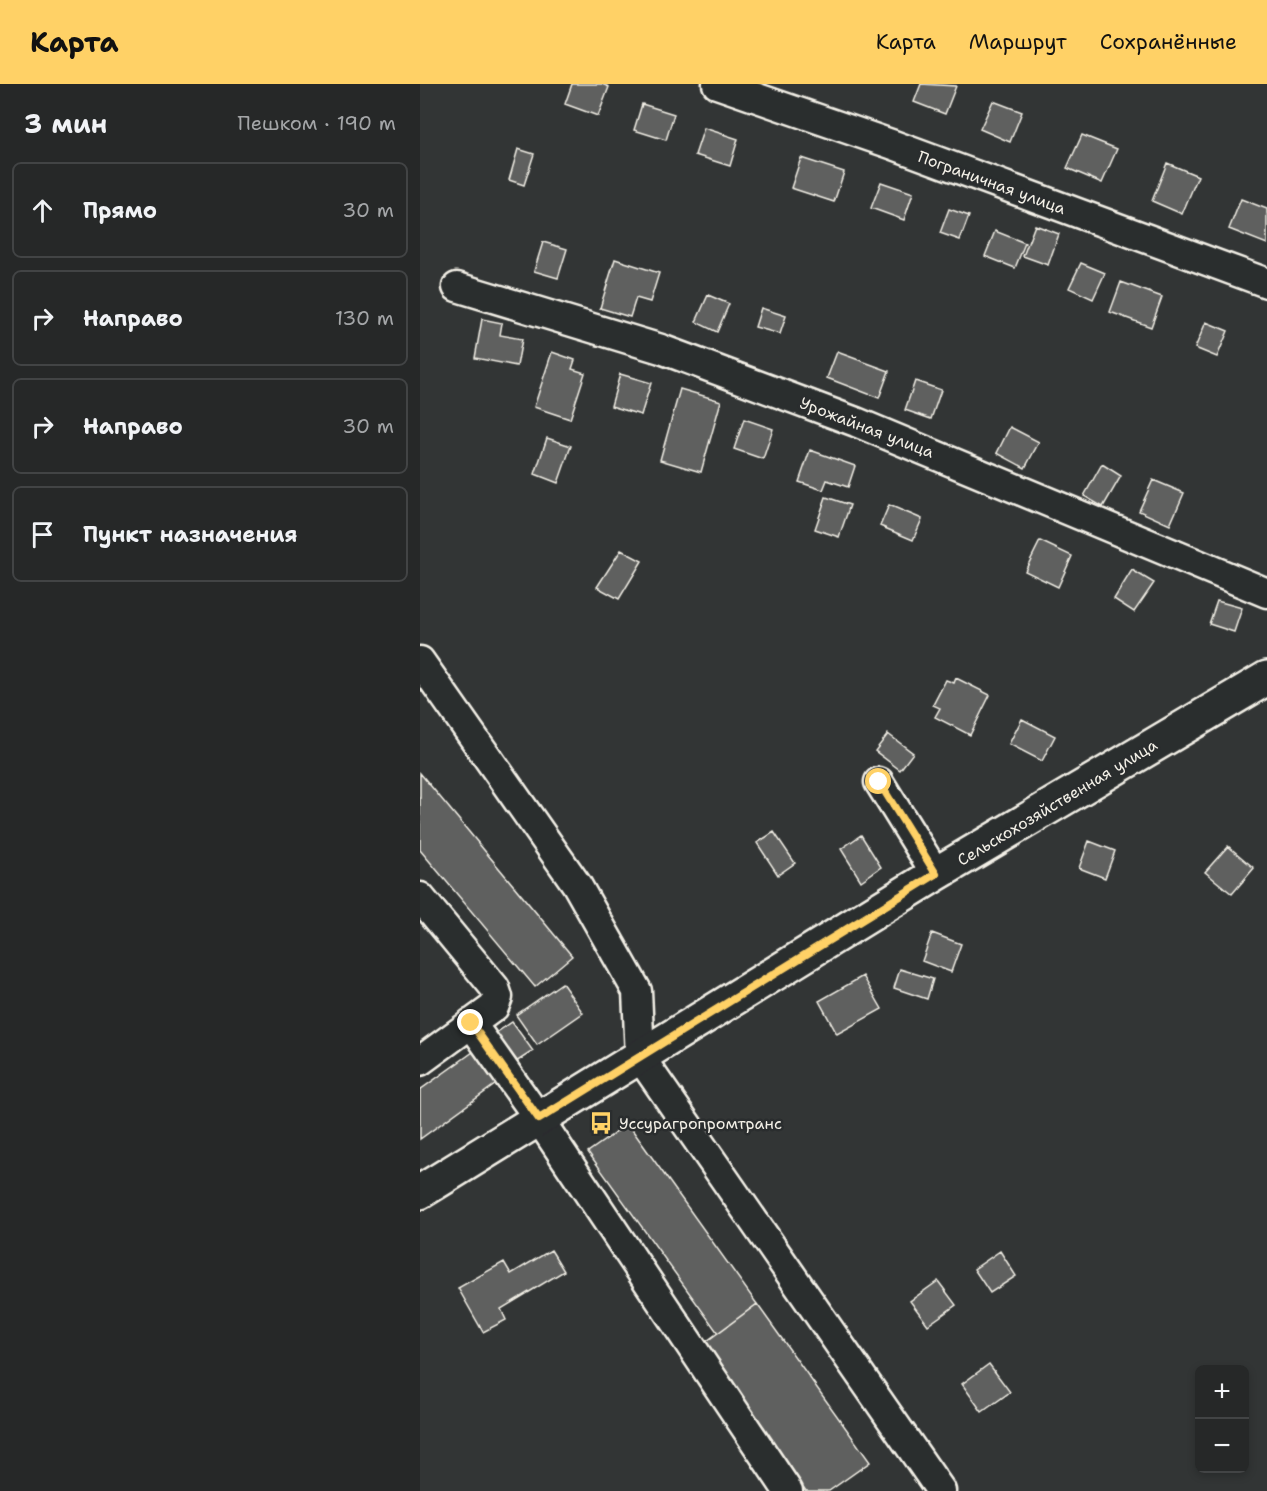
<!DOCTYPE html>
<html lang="ru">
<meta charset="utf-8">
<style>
:root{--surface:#262828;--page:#323434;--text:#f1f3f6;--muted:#a4a6a8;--line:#424445;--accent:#ffd166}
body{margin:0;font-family:"Shantell Sans",sans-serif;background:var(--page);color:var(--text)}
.controls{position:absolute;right:18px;bottom:18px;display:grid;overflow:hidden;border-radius:9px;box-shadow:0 3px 9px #0003}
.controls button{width:54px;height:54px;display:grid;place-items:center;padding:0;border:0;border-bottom:2px solid var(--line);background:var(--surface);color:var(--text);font:30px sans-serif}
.stop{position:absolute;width:18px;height:18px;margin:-14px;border:4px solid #ffd166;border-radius:50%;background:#fff}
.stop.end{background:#ffd166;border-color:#fff;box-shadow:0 2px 6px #0008}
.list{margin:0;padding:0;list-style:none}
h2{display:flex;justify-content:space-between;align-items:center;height:78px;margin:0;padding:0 24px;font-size:26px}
h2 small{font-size:20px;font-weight:400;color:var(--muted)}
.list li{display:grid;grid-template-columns:39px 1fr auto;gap:18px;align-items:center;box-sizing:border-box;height:96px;margin:0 12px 12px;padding:0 12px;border:2px solid var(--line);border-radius:9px}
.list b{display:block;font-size:22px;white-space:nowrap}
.list em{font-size:20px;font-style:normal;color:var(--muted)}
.icon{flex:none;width:33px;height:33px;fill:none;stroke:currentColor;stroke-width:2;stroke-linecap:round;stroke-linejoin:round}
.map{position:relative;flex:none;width:847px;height:1407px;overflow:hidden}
header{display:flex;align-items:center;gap:36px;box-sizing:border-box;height:84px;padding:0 30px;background:var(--accent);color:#111}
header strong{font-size:28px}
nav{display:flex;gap:33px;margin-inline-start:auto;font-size:21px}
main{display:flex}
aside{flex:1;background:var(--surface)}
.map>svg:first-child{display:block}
</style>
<header>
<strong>Карта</strong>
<nav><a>Карта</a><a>Маршрут</a><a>Сохранённые</a></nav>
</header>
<main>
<aside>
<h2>3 мин<small>Пешком · 190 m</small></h2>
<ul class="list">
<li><svg class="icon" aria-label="ahead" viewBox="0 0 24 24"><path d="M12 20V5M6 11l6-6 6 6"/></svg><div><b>Прямо</b></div><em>30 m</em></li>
<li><svg class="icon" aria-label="right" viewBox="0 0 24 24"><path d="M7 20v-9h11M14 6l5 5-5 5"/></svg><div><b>Направо</b></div><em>130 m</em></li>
<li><svg class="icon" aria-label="right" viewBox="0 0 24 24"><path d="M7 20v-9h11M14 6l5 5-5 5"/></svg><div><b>Направо</b></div><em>30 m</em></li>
<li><svg class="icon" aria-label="arrive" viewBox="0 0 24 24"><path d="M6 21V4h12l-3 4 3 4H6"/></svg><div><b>Пункт назначения</b></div></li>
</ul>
</aside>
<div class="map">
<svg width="847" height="1407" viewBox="0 0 847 1407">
<rect width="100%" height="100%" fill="#323535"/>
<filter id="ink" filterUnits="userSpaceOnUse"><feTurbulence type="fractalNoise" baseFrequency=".0167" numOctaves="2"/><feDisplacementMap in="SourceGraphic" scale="12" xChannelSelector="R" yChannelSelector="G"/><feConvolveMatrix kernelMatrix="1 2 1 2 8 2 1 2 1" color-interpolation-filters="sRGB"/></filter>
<g filter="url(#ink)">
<!-- building -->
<path fill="#5f605f" stroke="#f4f1e8" stroke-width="1.5" d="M152 0H182L189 3 178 32 145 20Z
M501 0 536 2 525 30 494 18Z
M573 17 602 28 590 58 560 45Z
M222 20 254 30 246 56 214 46Z
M284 44 318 55 310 82 275 71Z
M662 51 697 65 682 99 647 84Z
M98 65 114 70 104 101 89 96Z
M381 74 424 88 414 118 371 104Z
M747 79 778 92 762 130 732 117Z
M461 98 493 109 484 136 451 124Z
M821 115 847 125V160L809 145Z
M529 125 549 132 540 156 520 149Z
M615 141 639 150 628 181 603 172Z
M575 147 605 159 595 184 565 172Z
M123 158 147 165 138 194 114 187Z
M195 175 239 189 230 218 216 214 210 233 180 224Z
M661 179 685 189 673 215 649 204Z
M701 198 742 213 731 243 690 228Z
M288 211 309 220 297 248 276 238Z
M341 224 366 232 360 250 335 243Z
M62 235 82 239 80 251 102 255 97 282 55 274Z
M786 238 808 247 797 273 775 264Z
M132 268 155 276 152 285 165 289 150 335 114 323Z
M417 268 469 287 459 314 407 294Z
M200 290 231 299 221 331 191 322Z
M495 297 521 306 511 335 485 326Z
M260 305 301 317 281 388 240 376Z
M324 335 353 345 343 375 314 365Z
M590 343 619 358 605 384 577 369Z
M127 354 151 362 138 399 115 390Z
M390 366 435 382 428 403 407 396 403 406 379 398Z
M682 380 701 392 683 423 664 412Z
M733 396 764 409 750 441 719 427Z
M406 413 430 421 419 453 395 445Z
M469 421 502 435 493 456 460 442Z
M620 457 652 472 638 503 605 487Z
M201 466 222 477 199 515 177 503Z
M712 486 734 499 714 528 694 515Z
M797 517 822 524 814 548 789 540Z
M536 594 570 611 550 651 515 633 520 624 513 621 526 596 534 599Z
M602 635 635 652 622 677 589 660Z
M468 650 493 669 480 686 455 667Z
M0 689 152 872 115 903 0 766Z
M354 748 375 779 358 791 337 759Z
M441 751 461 783 441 797 421 765Z
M669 757 695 767 685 794 659 784Z
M808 762 834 784 812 810 785 788Z
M512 849 541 860 531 888 502 877Z
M480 885 513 895 507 915 474 904Z
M443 892 462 925 417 950 399 917Z
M142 899 163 929 117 961 96 931Z
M92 938 113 967 93 980 73 951Z
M53 968 76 1000 0 1055V1006Z
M208 1040 337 1220 298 1249 168 1068Z
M131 1166 144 1187 81 1225 86 1236 63 1248 38 1204 84 1178 91 1190Z
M580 1167 596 1192 570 1209 554 1185Z
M518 1197 536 1221 508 1241 490 1217Z
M337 1220 450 1378 409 1407H386L283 1260Z
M569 1280 590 1308 562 1328 542 1300Z"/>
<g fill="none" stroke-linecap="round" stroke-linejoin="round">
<!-- minor casing -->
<g stroke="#f4f1e8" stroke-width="33">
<path id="minor" d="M297 0 471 60 847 199
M37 203 241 265 436 338 847 509
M0 577 157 801 217 907 220 973 521 1407
M459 698 516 790
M0 813 75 904 78 913 74 923 0 977
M51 939 119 1035 368 1407"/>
</g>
<!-- major casing -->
<g stroke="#f4f1e8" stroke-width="38">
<path id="major" d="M0 1108 516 790 847 594"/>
</g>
<!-- minor -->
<use href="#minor" stroke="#2a2d2e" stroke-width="28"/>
<!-- major -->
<use href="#major" stroke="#2a2d2e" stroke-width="33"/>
</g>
</g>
<g fill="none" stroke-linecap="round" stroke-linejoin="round" filter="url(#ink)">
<!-- route -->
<path stroke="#ffd166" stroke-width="8" d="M51 939 119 1035 516 790 459 698"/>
</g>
<!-- icons -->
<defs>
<g id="bus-bare" transform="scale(1.8)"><path d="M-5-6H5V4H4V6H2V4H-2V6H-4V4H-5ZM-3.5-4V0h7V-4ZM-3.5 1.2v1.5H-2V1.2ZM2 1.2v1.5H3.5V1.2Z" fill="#ffd166" stroke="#2a2d2e" stroke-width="2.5" paint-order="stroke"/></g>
</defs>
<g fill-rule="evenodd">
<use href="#bus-bare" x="181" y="1039"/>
</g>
<g text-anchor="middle" stroke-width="5" stroke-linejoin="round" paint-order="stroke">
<!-- street labels -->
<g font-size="16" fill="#f4f1e8" stroke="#2a2d2e">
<text transform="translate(572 98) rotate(20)" y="6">Пограничная улица</text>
<text transform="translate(447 343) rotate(21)" y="6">Урожайная улица</text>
<text transform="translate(637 718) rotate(-31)" y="6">Сельскохозяйственная улица</text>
</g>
<!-- poi labels -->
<g font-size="16" fill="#f4f1e8" stroke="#2a2d2e" text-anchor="start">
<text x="199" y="1045">Уссурагропромтранс</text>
</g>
</g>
</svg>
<div class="controls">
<button>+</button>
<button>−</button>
</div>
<div class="stop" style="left:459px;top:698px"></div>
<div class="stop end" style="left:51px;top:939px"></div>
</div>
</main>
